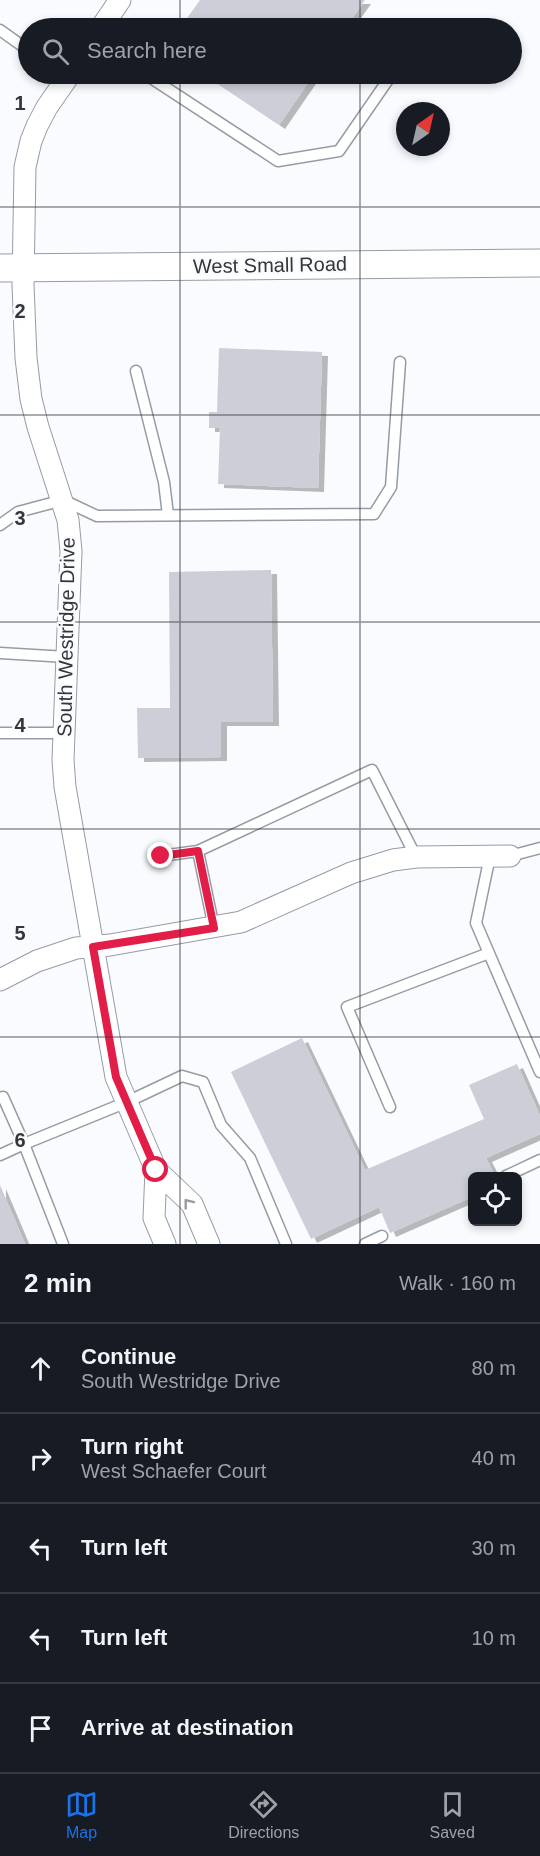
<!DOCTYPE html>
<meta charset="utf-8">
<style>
:root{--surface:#171b24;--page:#20242c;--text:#f1f3f6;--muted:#9ea1a6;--line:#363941;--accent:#1a73e8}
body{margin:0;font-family:Arial,sans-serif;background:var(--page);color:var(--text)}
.controls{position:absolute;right:18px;bottom:18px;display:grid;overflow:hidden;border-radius:9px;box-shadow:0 3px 9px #0003}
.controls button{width:54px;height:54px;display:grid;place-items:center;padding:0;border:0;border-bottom:2px solid var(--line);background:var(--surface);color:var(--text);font:30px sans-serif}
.compass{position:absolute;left:396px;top:102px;width:54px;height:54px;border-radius:50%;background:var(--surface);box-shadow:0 3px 9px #0003;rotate:34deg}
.stop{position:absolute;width:18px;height:18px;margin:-14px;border:4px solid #e11d48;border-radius:50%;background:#fff}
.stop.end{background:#e11d48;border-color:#fff;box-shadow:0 2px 6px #0008}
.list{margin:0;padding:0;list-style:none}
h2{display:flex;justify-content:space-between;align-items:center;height:78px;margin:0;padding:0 24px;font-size:26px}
h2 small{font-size:20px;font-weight:400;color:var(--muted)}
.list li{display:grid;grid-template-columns:39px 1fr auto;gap:18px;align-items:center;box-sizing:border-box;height:90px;padding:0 24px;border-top:2px solid var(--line)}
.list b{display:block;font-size:22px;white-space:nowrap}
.list p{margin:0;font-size:20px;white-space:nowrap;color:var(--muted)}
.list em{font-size:20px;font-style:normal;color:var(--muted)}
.icon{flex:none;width:33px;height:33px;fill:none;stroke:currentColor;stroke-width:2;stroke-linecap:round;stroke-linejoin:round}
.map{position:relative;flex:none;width:540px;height:1244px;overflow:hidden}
.search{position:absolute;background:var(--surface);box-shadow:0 3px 9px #0003;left:18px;right:18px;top:18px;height:66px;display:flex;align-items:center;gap:15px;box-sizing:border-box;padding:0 21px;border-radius:33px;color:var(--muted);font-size:22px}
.sheet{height:528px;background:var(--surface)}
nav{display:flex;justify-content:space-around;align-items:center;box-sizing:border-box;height:84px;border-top:2px solid var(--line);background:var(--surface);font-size:16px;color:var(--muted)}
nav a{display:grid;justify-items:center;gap:3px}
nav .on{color:var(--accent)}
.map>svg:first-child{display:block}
</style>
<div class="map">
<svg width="540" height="1244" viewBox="0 0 540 1244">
<defs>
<filter id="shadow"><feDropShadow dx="6" dy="4" stdDeviation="0" flood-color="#0004"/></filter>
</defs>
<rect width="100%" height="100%" fill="#f9fbfe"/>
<!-- building -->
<path fill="#ceced8" filter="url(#shadow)" d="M200 0H365L345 28H180Z
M203 74H314L279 125Z
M219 348 322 352 318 488 218 484 220 428H209V412H217Z
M271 570 273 722H221V757L138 758 137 708H170L169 572Z
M302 1038 365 1170 484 1119 469 1085 517 1064 540 1116V1134L486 1158 495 1176H472V1197L390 1233 379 1207 311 1239 231 1072Z
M0 1185 25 1244H0Z"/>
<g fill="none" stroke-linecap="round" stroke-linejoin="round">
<!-- service casing -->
<g stroke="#969ca4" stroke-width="13">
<path id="service" d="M0 30 28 50
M145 74 278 161 339 151 392 74
M136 371 164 482 168 515
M0 525 18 512 63 500 97 516 374 514 391 487 400 362
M0 653 67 657
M0 733H64
M161 856 198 851
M490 856 476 923 540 1072
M510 856 540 848
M214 928 198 851 372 770 416 857
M0 1098 3 1097 24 1144 127 1102 182 1076 203 1082 221 1125 250 1158 286 1244
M390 1107 347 1007 489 953
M0 1155 24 1144 63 1244
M506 1176 540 1160
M365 1244 382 1236"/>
</g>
<!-- minor casing -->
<g stroke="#969ca4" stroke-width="23">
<path id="minor" d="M101 28 120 0
M70 74 47 107 37 126 31 141 25 167 23 285 26 358 31 399 38 427 68 520 71 551 63 760 65 787 116 1077 156 1170 192 1204 209 1244
M0 980 37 961 76 948 110 945 241 922 351 873 393 860 416 857 510 856
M156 1170 154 1218 165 1244"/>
</g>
<!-- tertiary casing -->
<g stroke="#969ca4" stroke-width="29">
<path id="tertiary" d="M0 268 540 263"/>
</g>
<!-- service -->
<use href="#service" stroke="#fff" stroke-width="10"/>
<!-- minor -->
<use href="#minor" stroke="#fff" stroke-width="21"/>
<!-- tertiary -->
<use href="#tertiary" stroke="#fff" stroke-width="27"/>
</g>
<!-- one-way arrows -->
<defs><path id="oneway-chevron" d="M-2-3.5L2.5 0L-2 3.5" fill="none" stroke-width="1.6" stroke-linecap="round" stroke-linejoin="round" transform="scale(1.5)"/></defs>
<use stroke="#9a9a9c" href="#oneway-chevron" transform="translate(188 1203) rotate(-128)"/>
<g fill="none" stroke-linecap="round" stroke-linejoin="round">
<!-- route -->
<path stroke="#e11d48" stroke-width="8" d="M156 1170 116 1077 93 947 214 928 198 851 161 856"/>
</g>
<!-- grid -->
<path fill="none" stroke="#34363a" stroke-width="1.5" stroke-opacity="0.55" d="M180 0V28M360 0V28M180 74V1244M360 74V1244M0 207H540M0 415H540M0 622H540M0 829H540M0 1037H540"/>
<g text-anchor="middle" stroke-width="5" stroke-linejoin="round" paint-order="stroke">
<!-- street labels -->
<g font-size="20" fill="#34363a" stroke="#f9fbfe">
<text transform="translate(270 265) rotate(-1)" y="7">West Small Road</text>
<text transform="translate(66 637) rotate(-89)" y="7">South Westridge Drive</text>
</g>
</g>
<g font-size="20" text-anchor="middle" font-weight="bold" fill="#34363a" stroke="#f9fbfe" stroke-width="5" stroke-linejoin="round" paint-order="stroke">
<text x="20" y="110">1</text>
<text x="20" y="318">2</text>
<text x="20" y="525">3</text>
<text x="20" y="732">4</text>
<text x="20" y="940">5</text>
<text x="20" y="1147">6</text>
</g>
</svg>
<div class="controls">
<button><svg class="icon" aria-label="locate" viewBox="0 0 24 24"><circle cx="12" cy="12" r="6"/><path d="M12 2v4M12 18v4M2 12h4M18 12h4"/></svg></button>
</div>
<svg class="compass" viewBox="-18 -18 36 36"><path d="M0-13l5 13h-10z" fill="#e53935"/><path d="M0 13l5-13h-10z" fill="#9ea1a6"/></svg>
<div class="stop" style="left:156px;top:1170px"></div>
<div class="stop end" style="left:161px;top:856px"></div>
<div class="search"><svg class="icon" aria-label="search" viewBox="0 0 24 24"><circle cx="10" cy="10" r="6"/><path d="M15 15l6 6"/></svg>Search here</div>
</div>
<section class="sheet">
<h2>2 min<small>Walk · 160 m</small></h2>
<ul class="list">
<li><svg class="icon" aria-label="ahead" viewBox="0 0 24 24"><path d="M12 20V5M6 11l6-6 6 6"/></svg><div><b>Continue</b><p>South Westridge Drive</p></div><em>80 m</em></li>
<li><svg class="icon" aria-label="right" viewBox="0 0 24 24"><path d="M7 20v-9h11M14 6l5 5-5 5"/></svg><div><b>Turn right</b><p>West Schaefer Court</p></div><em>40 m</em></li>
<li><svg class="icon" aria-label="left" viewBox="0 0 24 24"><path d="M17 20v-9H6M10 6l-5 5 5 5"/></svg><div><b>Turn left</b></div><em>30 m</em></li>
<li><svg class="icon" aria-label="left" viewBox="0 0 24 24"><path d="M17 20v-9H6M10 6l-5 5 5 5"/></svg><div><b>Turn left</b></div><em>10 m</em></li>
<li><svg class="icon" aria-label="arrive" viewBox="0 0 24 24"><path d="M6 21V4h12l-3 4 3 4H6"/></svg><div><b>Arrive at destination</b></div></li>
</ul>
</section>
<nav>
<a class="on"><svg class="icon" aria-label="map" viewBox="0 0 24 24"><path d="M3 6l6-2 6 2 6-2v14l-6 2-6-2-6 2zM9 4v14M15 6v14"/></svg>Map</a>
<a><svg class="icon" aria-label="directions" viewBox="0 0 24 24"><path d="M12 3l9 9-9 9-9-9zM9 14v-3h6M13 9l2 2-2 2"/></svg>Directions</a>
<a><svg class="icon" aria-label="saved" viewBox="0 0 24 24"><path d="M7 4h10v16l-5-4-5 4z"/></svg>Saved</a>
</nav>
